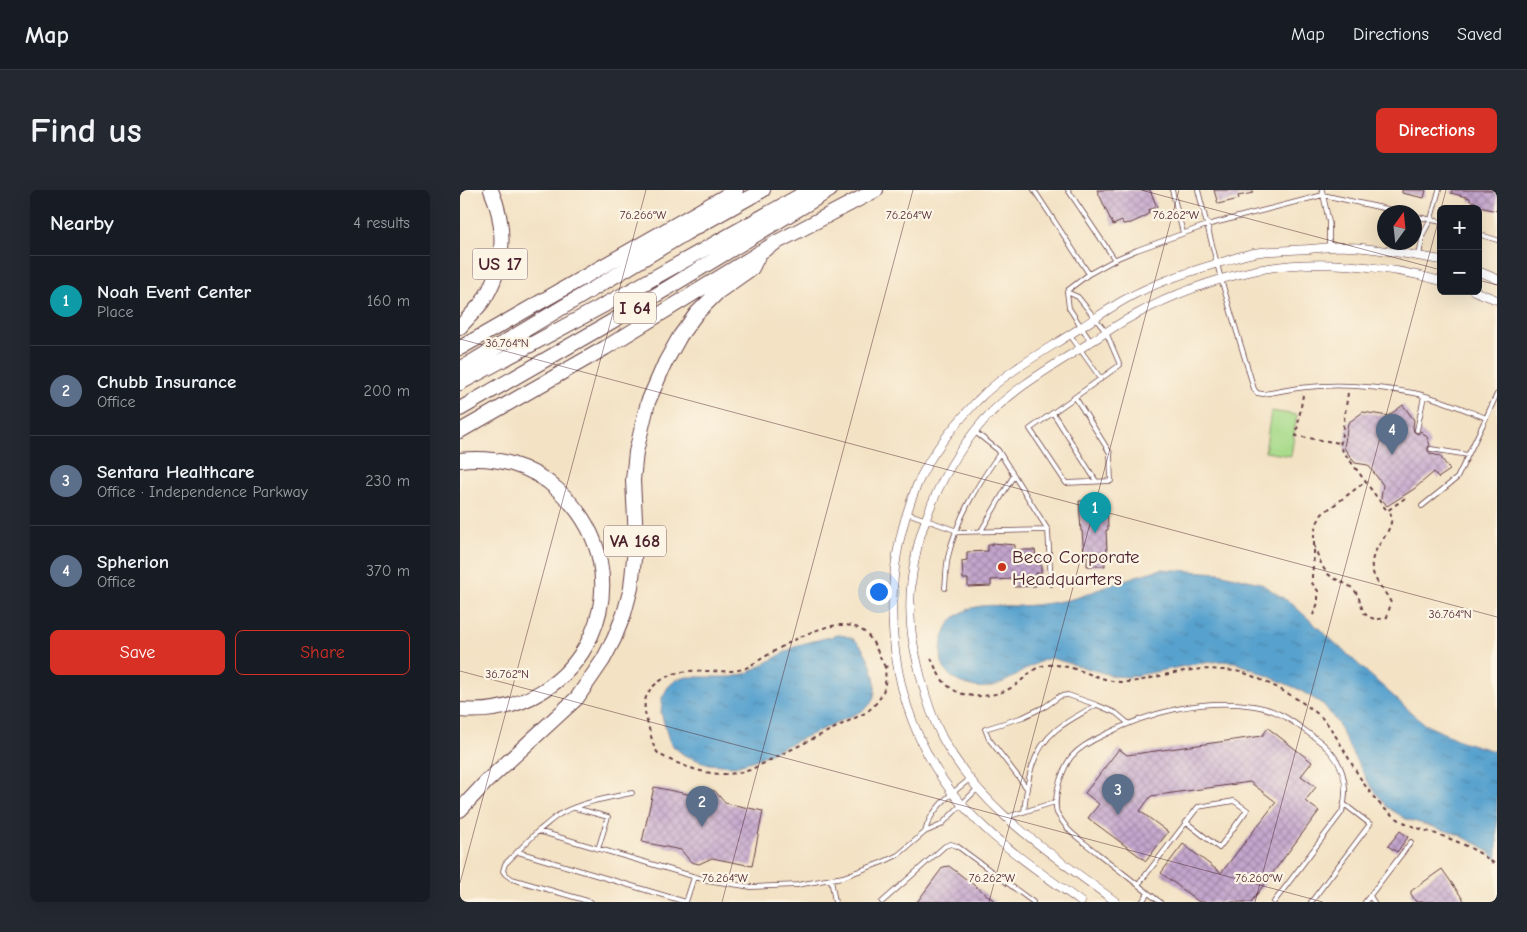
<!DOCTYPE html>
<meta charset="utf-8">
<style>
:root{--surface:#171b24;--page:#242831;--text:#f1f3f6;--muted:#9ea1a6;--line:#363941;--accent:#d93025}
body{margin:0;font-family:"Comic Neue",sans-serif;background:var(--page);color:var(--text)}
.controls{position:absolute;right:15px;top:15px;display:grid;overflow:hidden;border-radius:8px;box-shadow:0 5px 20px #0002}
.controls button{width:45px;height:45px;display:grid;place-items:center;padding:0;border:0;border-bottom:1px solid var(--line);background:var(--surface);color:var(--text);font:25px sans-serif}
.compass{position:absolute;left:917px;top:15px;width:45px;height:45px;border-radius:50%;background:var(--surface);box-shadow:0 5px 20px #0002;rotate:15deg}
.you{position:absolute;left:418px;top:401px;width:18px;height:18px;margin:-12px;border:4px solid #fff;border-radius:50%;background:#1a73e8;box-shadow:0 0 0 8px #1a73e833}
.badge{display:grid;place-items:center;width:32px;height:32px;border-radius:50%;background:var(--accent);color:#fff;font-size:16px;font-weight:700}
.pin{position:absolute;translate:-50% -41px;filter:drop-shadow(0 1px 2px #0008)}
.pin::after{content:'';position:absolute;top:26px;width:18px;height:15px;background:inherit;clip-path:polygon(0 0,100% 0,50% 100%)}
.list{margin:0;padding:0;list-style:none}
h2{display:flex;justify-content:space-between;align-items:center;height:65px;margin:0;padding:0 20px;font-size:21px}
h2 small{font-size:16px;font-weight:400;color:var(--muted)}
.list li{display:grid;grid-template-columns:32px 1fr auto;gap:15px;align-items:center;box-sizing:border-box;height:90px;padding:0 20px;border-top:1px solid var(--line)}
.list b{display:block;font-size:19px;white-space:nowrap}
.list p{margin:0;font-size:16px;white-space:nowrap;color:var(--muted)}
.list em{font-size:16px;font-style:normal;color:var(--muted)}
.actions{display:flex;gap:10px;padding:15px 20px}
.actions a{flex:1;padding:11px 0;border:1px solid var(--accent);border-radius:8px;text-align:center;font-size:18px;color:var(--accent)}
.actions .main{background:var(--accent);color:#fff}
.map{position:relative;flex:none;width:1037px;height:712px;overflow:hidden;border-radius:8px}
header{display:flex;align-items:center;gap:30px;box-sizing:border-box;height:70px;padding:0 25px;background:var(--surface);border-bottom:1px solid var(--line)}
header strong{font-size:24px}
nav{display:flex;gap:28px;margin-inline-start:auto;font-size:18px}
.intro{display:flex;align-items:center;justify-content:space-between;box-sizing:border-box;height:120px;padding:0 30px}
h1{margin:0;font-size:35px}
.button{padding:12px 22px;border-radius:8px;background:var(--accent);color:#fff;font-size:18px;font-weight:700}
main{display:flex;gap:30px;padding:0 30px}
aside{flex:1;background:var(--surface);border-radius:8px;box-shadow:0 5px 20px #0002}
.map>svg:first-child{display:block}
</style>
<header>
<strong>Map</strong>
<nav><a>Map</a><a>Directions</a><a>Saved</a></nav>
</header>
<div class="intro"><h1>Find us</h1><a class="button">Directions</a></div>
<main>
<aside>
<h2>Nearby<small>4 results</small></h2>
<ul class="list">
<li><span class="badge" style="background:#0f9aa8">1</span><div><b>Noah Event Center</b><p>Place</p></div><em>160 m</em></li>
<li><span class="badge" style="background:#5c6f8a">2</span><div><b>Chubb Insurance</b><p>Office</p></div><em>200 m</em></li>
<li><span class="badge" style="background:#5c6f8a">3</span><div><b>Sentara Healthcare</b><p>Office · Independence Parkway</p></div><em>230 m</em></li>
<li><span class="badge" style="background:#5c6f8a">4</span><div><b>Spherion</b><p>Office</p></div><em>370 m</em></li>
</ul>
<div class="actions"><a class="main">Save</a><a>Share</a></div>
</aside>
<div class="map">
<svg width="1037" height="712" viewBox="0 0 1037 712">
<defs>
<pattern id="water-ripples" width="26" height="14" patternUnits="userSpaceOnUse" patternTransform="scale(1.25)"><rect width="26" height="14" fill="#57a1ce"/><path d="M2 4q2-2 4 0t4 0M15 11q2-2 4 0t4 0" fill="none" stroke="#4a83a7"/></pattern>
<pattern id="building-cross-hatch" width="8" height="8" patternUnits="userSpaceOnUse" patternTransform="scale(1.25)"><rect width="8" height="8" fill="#c4a6cd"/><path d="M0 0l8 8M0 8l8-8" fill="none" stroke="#a187a7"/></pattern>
</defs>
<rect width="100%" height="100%" fill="#fcf5e5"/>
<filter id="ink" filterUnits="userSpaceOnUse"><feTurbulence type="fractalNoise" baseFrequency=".02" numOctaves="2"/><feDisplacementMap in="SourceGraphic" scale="10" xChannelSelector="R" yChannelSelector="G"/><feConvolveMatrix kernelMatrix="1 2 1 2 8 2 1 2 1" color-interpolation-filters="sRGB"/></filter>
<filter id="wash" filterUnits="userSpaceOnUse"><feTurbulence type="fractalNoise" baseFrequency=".0096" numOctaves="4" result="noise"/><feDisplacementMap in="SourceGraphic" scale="20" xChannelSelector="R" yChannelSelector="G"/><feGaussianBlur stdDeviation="1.12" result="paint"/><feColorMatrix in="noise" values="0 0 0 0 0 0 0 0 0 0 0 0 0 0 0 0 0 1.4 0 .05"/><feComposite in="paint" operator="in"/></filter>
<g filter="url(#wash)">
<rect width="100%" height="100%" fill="#f3e2c4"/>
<!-- pitch -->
<path fill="#a7da8a" stroke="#787c5a" d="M811 221 837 225 831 266 805 262Z"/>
<!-- water -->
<path fill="url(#water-ripples)" stroke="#50607c" d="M702 379 759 383 800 393 831 413 964 534 1001 551 1037 562V669L1021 656 997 644 946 629 927 617 910 595 892 563 878 534 864 515 838 499 775 472 761 471 735 474 669 487 654 486 591 468C563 474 540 507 508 495 499 493 491 488 486 481 476 468 482 439 494 428 497 425 503 422 507 420 523 413 539 416 555 416 573 416 591 413 608 410 618 408 628 404 637 400 658 392 680 384 702 379Z
M377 445C384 445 391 447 396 451 409 462 422 497 411 513 409 516 405 519 402 521L295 570 275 576 248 574 224 565 214 557 209 550 201 523 202 508 208 497 216 490 227 487H272L288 483 338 455Z"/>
<g id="blocks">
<!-- building -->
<path fill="url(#building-cross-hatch)" d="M637 0H690L697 17 688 20 689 23 684 27 671 33 663 34 662 31 653 35Z
M754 0H792L793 3 778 6 779 9 758 14Z
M942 0H966L964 8 942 3Z
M992 0H1037V21L1015 16 1016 12 1010 11V8L991 3Z
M943 215 954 230 953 237 954 242 958 244 961 241 967 247 970 255 968 257V261L971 264 980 266 990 280 978 288 974 282 954 299 927 316 921 308 923 295 908 275 895 273 884 258 888 233 903 222 928 226Z
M647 310 648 340H646L647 363H644L645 376H627V364H624L622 341H621L619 311Z
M532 353 555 355V360H575L576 366H581V383H576V396L554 397 553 389 531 390V396L508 397V389H503L502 371 507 370V362L528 361V355H532Z
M808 538 852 572 841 586 856 597 845 611 859 621 791 712H739L701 683 723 654 761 683 816 612 790 592 691 606 680 621 708 642 686 671 628 628 639 614 625 603 659 559 667 565 802 546Z
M194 597 232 605 246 599 255 601 265 613 303 621 292 676 252 668 239 674 231 672 221 660 182 652Z
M940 641 948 647 937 662 928 656Z
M489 676 536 712H457L483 677Z
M982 679 1005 712H956L951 704V701Z"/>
</g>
</g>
<g filter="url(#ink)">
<use href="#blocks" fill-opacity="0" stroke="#633c42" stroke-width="1"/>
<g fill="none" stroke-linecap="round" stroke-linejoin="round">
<!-- lane casing -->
<g stroke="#633c42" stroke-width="5.5">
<path id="lane" d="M574 0 629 84 658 68 677 60 747 35 863 5 941 22
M608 0 655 70
M712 0 723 43
M738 0 761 89 794 199 797 203 803 204C818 202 833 198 848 197 883 193 920 197 954 203 979 208 1003 219 1026 228L1037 204
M862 0 869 32V58
M954 26 981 32
M1018 44 1037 50
M959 66 963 44 971 29 979 0
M607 102 608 100 629 84
M610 145 641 189
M615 207 650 263 651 291 606 293 570 239 660 175 646 142 618 107 607 102 609 118 631 152
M593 223 636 291
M957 240 964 206
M971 259 1008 265
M962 316 997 288 1026 228
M447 323 500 342 588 340 538 260 515 242
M588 340 591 394
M521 341 554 285
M485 398C486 388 486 377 488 367 497 328 517 295 540 263
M510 589C492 603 470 619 465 642L481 635 517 599
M566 597 529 549 525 539 563 527 586 516 600 506 608 505 637 515 656 523 668 533
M115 618 148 627 138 659
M564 622C567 591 571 561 596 540 608 530 623 523 636 515
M547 627 595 612
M78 641C85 636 92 629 100 624 122 612 148 608 172 603
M58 662 226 712
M371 689 375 712
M678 695 738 617 774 611 787 620 759 658 726 632
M910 706 914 712
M131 712 52 689 45 684 43 681 45 674 78 641 246 690 291 697 337 695 383 687 423 672 438 665 465 642
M226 712 234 687
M422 712 485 656 491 654 497 656 573 712
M682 712 688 703
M700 712C679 696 658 679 637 663 628 655 616 648 608 639 604 634 600 628 597 623 594 613 597 603 599 593 602 584 606 573 612 566 620 557 633 550 644 545 689 522 743 508 794 516 820 520 833 532 854 547 881 566 891 590 882 622L814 712
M851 712 910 634 884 614
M905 712 951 652"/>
</g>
<!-- street casing -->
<g stroke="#633c42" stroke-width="9">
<path id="street" d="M1018 81 1037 89
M1014 101 1037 110
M621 712C571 675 515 640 481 587 425 501 418 390 457 295 469 266 496 233 518 210 547 181 583 162 617 140 633 130 648 119 664 110 694 93 728 82 762 72 772 69 783 65 794 63 812 60 831 60 849 59 862 58 875 56 888 57 919 58 950 65 981 70
M656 712C592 664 523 622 483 549 473 530 466 509 461 488 457 471 452 453 451 435 445 361 476 285 524 230 553 198 593 176 629 153 644 144 659 133 675 125 713 104 755 89 797 80 853 69 926 75 981 91"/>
</g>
<!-- highway casing -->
<g stroke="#633c42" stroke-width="16">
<path id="highway" d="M0 137C8 128 16 120 23 111 45 77 47 37 31 0
M0 158 276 0
M0 179 226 43 303 0
M0 193 172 100 350 0
M0 219 163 125 370 0
M0 241 145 158 317 52 416 0
M0 270C36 266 71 275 98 300 192 385 125 530 0 520
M0 620 27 591 117 508 143 470 154 449 164 424 171 398 176 349 173 290 176 262 188 212 205 173 220 146 236 124 258 102 292 78 300 62"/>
</g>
<!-- path -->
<path stroke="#633c42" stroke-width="2" stroke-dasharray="4 4" stroke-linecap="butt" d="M888 203 880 257 927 321 948 306
M843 205 836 246 880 253
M854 355C858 365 861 377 868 384 877 392 891 393 897 404 900 409 901 417 904 423 911 429 917 431 927 427L931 413C926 401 914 392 912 378 909 356 940 340 929 320
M853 425 858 413V401L852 393V386L854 366V345L856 335 862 324 905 292
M471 468C475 477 479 487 486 494 504 512 536 508 556 495 565 488 574 476 587 475 612 473 636 490 660 492 677 493 693 487 709 484 727 480 743 478 761 480 770 480 779 481 787 484 811 493 855 516 869 536 890 566 903 603 932 625 948 637 969 641 988 648 1006 655 1022 663 1037 676
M425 477C419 466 414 449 403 441 373 419 313 463 286 478 259 487 228 473 203 489 179 504 183 518 190 542 192 549 193 558 198 563 203 567 210 570 215 572 240 583 263 588 290 580L407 522C423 508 427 499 425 477L429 476"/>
<!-- lane -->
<use href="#lane" stroke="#fff" stroke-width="4"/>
<!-- street -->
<use href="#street" stroke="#fff" stroke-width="8"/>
<!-- highway -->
<use href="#highway" stroke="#fff" stroke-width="14"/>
</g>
</g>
<!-- ticks -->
<path fill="none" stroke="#4a1f2b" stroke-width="1" stroke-opacity="0.45" d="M681 0 981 80M981 19 986 0M1018 90 1037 95M0 149 1037 427M0 481 863 712M0 693 186 0M262 712 453 0M529 712 719 0M795 712 981 21"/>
<!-- markers -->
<circle fill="#c8321e" stroke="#fcf5e5" stroke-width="2" cx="542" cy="377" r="5"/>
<g text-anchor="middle" stroke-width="4.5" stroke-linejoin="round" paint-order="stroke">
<!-- shield labels -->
<g fill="#fcf5e5" stroke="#7f5f63" stroke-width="1">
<rect x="12.5" y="58.5" width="55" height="31" rx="4"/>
<rect x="154" y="102.5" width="42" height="31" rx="4"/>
<rect x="144" y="335.5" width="62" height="31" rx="4"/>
</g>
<g font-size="18" font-weight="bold" fill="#4a1f2b">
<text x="40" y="80">US 17</text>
<text x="175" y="124">I 64</text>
<text x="175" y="357">VA 168</text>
</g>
<!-- poi labels -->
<g font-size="19" fill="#4a1f2b" stroke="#fcf5e5" text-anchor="start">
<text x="552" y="373">Beco Corporate<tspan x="552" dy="22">Headquarters</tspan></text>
</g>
</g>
<g font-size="12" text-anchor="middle" fill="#4a1f2b" stroke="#fcf5e5" stroke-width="4.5" stroke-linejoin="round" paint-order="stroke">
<text x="183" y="29">76.266°W</text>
<text x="449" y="29">76.264°W</text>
<text x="716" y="29">76.262°W</text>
<text x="47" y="157">36.764°N</text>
<text x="990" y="428">36.764°N</text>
<text x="47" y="488">36.762°N</text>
<text x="265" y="692">76.264°W</text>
<text x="532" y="692">76.262°W</text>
<text x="799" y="692">76.260°W</text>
</g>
</svg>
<div class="controls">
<button>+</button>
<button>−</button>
</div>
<svg class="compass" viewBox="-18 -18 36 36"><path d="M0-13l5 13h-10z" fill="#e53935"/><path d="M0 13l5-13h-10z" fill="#9ea1a6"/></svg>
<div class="you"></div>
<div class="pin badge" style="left:635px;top:343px;background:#0f9aa8">1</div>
<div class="pin badge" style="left:242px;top:637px;background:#5c6f8a">2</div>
<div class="pin badge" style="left:658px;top:625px;background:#5c6f8a">3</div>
<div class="pin badge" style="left:932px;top:265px;background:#5c6f8a">4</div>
</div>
</main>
